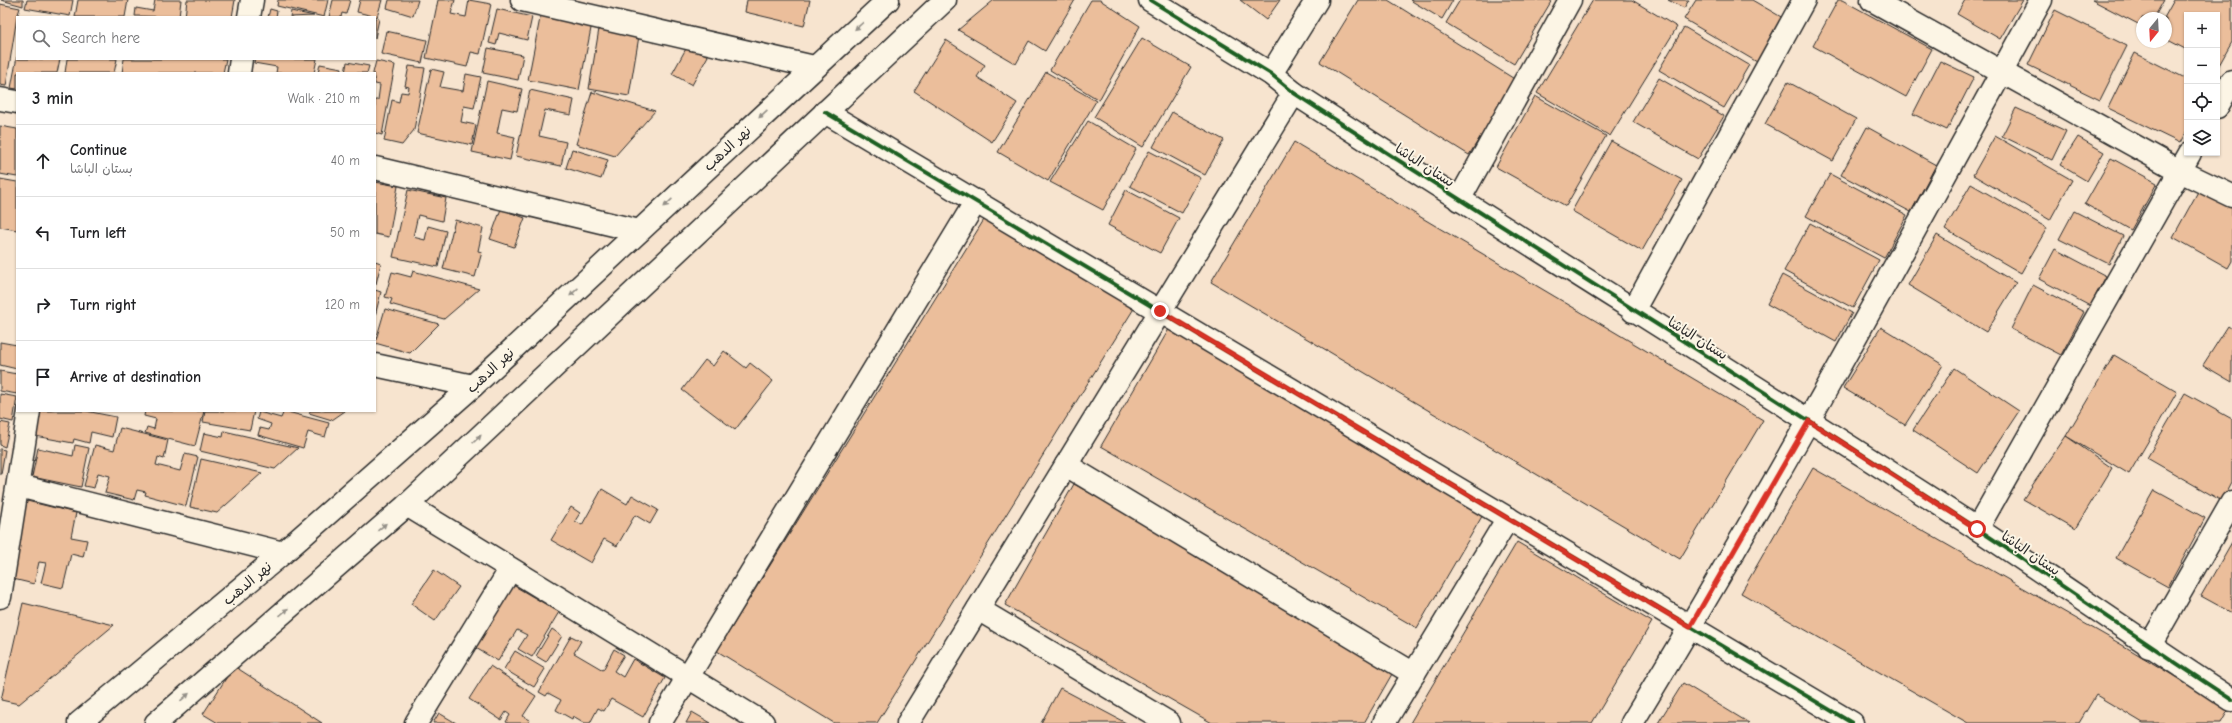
<!DOCTYPE html>
<meta charset="utf-8">
<style>
body{margin:0;font-family:"Comic Neue","Playpen Sans Arabic",sans-serif;background:#f6f6f6;color:#202124}
.controls{position:absolute;right:12px;top:12px;display:grid;overflow:hidden;border-radius:0px;box-shadow:0 1px 3px #0004}
.controls button{width:36px;height:36px;display:grid;place-items:center;padding:0;border:0;border-bottom:1px solid #e0e0e0;background:#fff;color:#202124;font:20px sans-serif}
.compass{position:absolute;left:2136px;top:12px;width:36px;height:36px;border-radius:50%;background:#fff;box-shadow:0 1px 3px #0004;rotate:198deg}
.stop{position:absolute;width:12px;height:12px;margin:-9px;border:3px solid #d93025;border-radius:50%;background:#fff}
.stop.end{background:#d93025;border-color:#fff;box-shadow:0 1px 4px #0008}
.list{margin:0;padding:0;list-style:none}
h2{display:flex;justify-content:space-between;align-items:center;height:52px;margin:0;padding:0 16px;font-size:17px}
h2 small{font-size:13px;font-weight:400;color:#757577}
.list li{display:grid;grid-template-columns:26px 1fr auto;gap:12px;align-items:center;box-sizing:border-box;height:72px;padding:0 16px;border-top:1px solid #e0e0e0}
.list b{display:block;font-size:15px;white-space:nowrap}
.list p{margin:0;font-size:13px;white-space:nowrap;color:#757577}
.list em{font-size:13px;font-style:normal;color:#757577}
.icon{flex:none;width:22px;height:22px;fill:none;stroke:currentColor;stroke-width:2;stroke-linecap:round;stroke-linejoin:round}
.map{position:relative;flex:none;width:2232px;height:723px;overflow:hidden}
.search{position:absolute;background:#fff;box-shadow:0 1px 3px #0004;left:16px;top:16px;width:360px;height:44px;display:flex;align-items:center;gap:10px;box-sizing:border-box;padding:0 14px;border-radius:0px;color:#757577;font-size:15px}
.panel{position:absolute;background:#fff;box-shadow:0 1px 3px #0004;left:16px;top:72px;width:360px;height:340px;border-radius:0px}
.map>svg:first-child{display:block}
</style>
<div class="map">
<svg width="2232" height="723" viewBox="0 0 2232 723">
<rect width="100%" height="100%" fill="#f7e4cf"/>
<filter id="ink" filterUnits="userSpaceOnUse"><feTurbulence type="fractalNoise" baseFrequency=".025" numOctaves="2"/><feDisplacementMap in="SourceGraphic" scale="8" xChannelSelector="R" yChannelSelector="G"/><feConvolveMatrix kernelMatrix="1 2 1 2 8 2 1 2 1" color-interpolation-filters="sRGB"/></filter>
<g filter="url(#ink)">
<g fill="#ebbe9b" stroke="#2b2b2b">
<polygon points="1,0 23,0 23,6"/>
<polygon points="27,0 73,0 70,16 25,8"/>
<polygon points="78,0 128,0 125,17 75,17"/>
<polygon points="155,0 181,0 179,17 135,16 136,8 153,11"/>
<polygon points="187,0 235,0 232,17 185,17"/>
<polygon points="278,0 328,0 324,17 277,6"/>
<polygon points="333,0 350,0 346,14 342,13 341,17 329,17"/>
<polygon points="360,0 382,0 377,17 357,12"/>
<polygon points="389,0 418,0 413,16 387,8"/>
<polygon points="438,0 455,0 451,14 466,17 469,0 491,4 480,54 471,52 467,67 426,58"/>
<polygon points="747,0 810,0 804,26 745,12"/>
<polygon points="994,0 1075,0 1045,51 1029,41 1016,64 958,30"/>
<polygon points="1091,0 1100,0 1140,26 1099,100 1050,70"/>
<polygon points="1240,0 1280,0 1266,20"/>
<polygon points="1358,0 1388,0 1516,80 1469,155 1320,62"/>
<polygon points="1410,0 1453,0 1442,19"/>
<polygon points="1460,0 1552,0 1514,64 1446,23"/>
<polygon points="1593,0 1632,0 1677,27 1610,136 1537,93"/>
<polygon points="1668,0 1689,0 1684,8"/>
<polygon points="1696,0 1752,0 1783,18 1757,62 1684,19"/>
<polygon points="1838,0 1842,0 1932,49 1906,97 1813,46"/>
<polygon points="1965,0 2023,0 2000,39 1957,14"/>
<polygon points="2092,0 2164,0 2154,18 2142,18 2142,26"/>
<polygon points="2174,0 2232,0 2232,42 2218,67 2217,15 2187,15 2187,50 2166,39 2166,18 2164,18"/>
<polygon points="0,4 20,8 17,17 6,86 0,85"/>
<polygon points="542,8 593,18 579,90 528,80"/>
<polygon points="270,9 277,11 276,17 268,17"/>
<polygon points="497,9 532,17 527,40 499,33 496,45 489,43"/>
<polygon points="2055,10 2127,46 2100,100 2028,65"/>
<polygon points="291,11 314,16 290,17"/>
<polygon points="375,18 379,19 375,38"/>
<polygon points="600,23 640,30 629,96 589,89"/>
<polygon points="1684,27 1749,65 1724,108 1659,70"/>
<polygon points="386,31 427,40 422,63 381,54"/>
<polygon points="1142,38 1191,67 1143,147 1094,117"/>
<polygon points="946,40 985,65 977,77 1017,103 992,142 914,91"/>
<polygon points="688,45 708,56 692,85 672,74"/>
<polygon points="488,48 523,55 518,80 483,73"/>
<polygon points="2135,53 2187,79 2187,129 2180,143 2108,108"/>
<polygon points="17,57 17,59 60,59 57,73 17,73 17,89 11,88"/>
<polygon points="67,59 117,59 114,73 65,73"/>
<polygon points="124,59 226,59 223,73 122,73"/>
<polygon points="255,59 317,59 314,73 276,73 277,67 254,63"/>
<polygon points="376,61 395,65 382,135 375,133 375,100 378,100 380,85 375,84 373,73"/>
<polygon points="1940,61 1974,77 1947,130 1913,114"/>
<polygon points="347,62 369,66 367,73 345,73"/>
<polygon points="320,64 342,68 341,73 318,73"/>
<polygon points="409,66 425,68 414,130 402,145 384,141 392,100 399,102 401,92 408,93 409,87 405,86"/>
<polygon points="431,69 444,72 440,87 463,91 466,74 481,77 474,108 464,106 461,122 476,125 472,145 417,133"/>
<polygon points="1046,72 1096,101 1048,181 998,152"/>
<polygon points="1659,78 1724,116 1698,159 1633,122"/>
<polygon points="487,81 522,89 517,111 502,108 497,133 515,137 510,160 472,152"/>
<polygon points="1788,82 1856,119 1833,161 1765,124"/>
<polygon points="530,90 574,100 571,115 545,110 539,136 566,142 561,166 516,156"/>
<polygon points="592,92 655,111 615,156 576,144"/>
<polygon points="1535,96 1606,136 1566,206 1496,167"/>
<polygon points="2016,108 2066,131 2052,160 2002,136"/>
<polygon points="1172,112 1224,140 1205,175 1153,147"/>
<polygon points="1088,121 1136,149 1103,210 1050,182"/>
<polygon points="0,126 17,129 17,177 0,174"/>
<polygon points="1867,127 1936,165 1911,212 1841,175"/>
<polygon points="1995,136 2072,180 2050,220 1973,175"/>
<polygon points="2078,137 2104,152 2087,181 2060,165"/>
<polygon points="1611,141 1682,180 1642,251 1572,211"/>
<polygon points="1294,142 1763,420 1680,559 1211,282"/>
<polygon points="572,149 608,160 601,179 566,168"/>
<polygon points="1149,151 1201,178 1182,213 1130,186"/>
<polygon points="2111,158 2157,183 2131,230 2085,204"/>
<polygon points="1830,174 1907,215 1884,258 1806,216"/>
<polygon points="0,179 17,182 17,230 0,227"/>
<polygon points="375,182 398,186 389,237 375,234"/>
<polygon points="1971,184 2047,228 2021,273 1945,229"/>
<polygon points="2200,188 2232,206 2232,261 2228,268 2173,237"/>
<polygon points="408,190 446,198 442,221 418,215 413,237 425,240 428,226 446,231 438,267 393,257"/>
<polygon points="1126,190 1179,218 1160,253 1108,225"/>
<polygon points="501,209 525,218 514,247 490,239"/>
<polygon points="990,210 1138,302 877,723 834,723 717,651"/>
<polygon points="2074,211 2123,236 2109,264 2059,239"/>
<polygon points="455,220 483,228 478,251 482,252 475,277 443,269"/>
<polygon points="1810,223 1879,260 1853,308 1784,271"/>
<polygon points="1937,235 2016,283 1986,332 1908,285"/>
<polygon points="2055,249 2106,276 2090,306 2039,279"/>
<polygon points="375,261 381,263 376,284 375,284"/>
<polygon points="413,271 479,289 444,319 390,304 392,299 385,297 392,272 411,277"/>
<polygon points="1782,275 1852,313 1836,342 1767,304"/>
<polygon points="2033,285 2084,312 2061,355 2011,329"/>
<polygon points="375,290 381,292 375,316"/>
<polygon points="385,309 439,324 410,353 375,343"/>
<polygon points="1172,324 1488,506 1417,628 1101,446"/>
<polygon points="2228,326 2232,329 2232,382 2203,365"/>
<polygon points="1881,327 1943,365 1905,425 1843,388"/>
<polygon points="0,342 17,345 17,369 0,365"/>
<polygon points="724,351 746,368 750,363 773,381 735,430 682,390 705,360 713,366"/>
<polygon points="2114,355 2177,392 2129,474 2066,436"/>
<polygon points="1954,368 2019,411 1978,473 1913,430"/>
<polygon points="0,371 17,374 17,394 0,391"/>
<polygon points="2185,393 2232,419 2232,482 2222,501 2147,458"/>
<polygon points="0,394 17,397 13,422 0,419"/>
<polygon points="40,411 86,411 116,417 112,437 91,432 89,443 74,439 73,443 35,436"/>
<polygon points="145,411 204,411 195,446 145,433 147,427 154,429 156,419 144,416"/>
<polygon points="205,411 254,411 250,430 203,422"/>
<polygon points="284,411 329,423 325,437 308,432 303,448 258,435 260,428 269,430 271,424 257,419 259,412 281,418"/>
<polygon points="310,411 345,411 332,420 309,413"/>
<polygon points="0,422 10,424 5,447 0,445"/>
<polygon points="120,428 168,440 164,459 158,457 156,465 180,471 185,454 198,457 186,506 145,495 146,492 137,490 134,500 105,493 110,476 98,473 94,488 84,486 95,445 114,450"/>
<polygon points="224,431 298,448 275,469 200,451 204,433 223,437"/>
<polygon points="2066,436 2112,468 2075,529 2023,499"/>
<polygon points="75,445 89,448 81,487 32,477 38,448 73,456"/>
<polygon points="0,449 5,450 1,474 0,474"/>
<polygon points="201,459 262,473 217,513 190,507"/>
<polygon points="1813,468 2124,646 2229,709 2221,723 2143,723 2096,695 2079,723 1968,723 1741,593"/>
<polygon points="1074,484 1396,667 1364,723 1212,723 1005,605"/>
<polygon points="602,489 627,504 632,495 658,510 650,524 635,515 617,546 604,539 591,563 551,540 571,507 580,513 575,521 582,525"/>
<polygon points="2154,490 2205,518 2168,587 2116,558"/>
<polygon points="27,501 76,513 71,537 87,540 83,557 71,554 63,588 41,583 46,563 39,562 34,584 9,578"/>
<polygon points="1517,542 1652,622 1592,723 1410,723"/>
<polygon points="2232,542 2232,613 2201,596"/>
<polygon points="434,570 459,587 435,621 411,604"/>
<polygon points="511,584 559,612 532,657 518,649 527,635 517,630 498,661 474,647"/>
<polygon points="23,603 114,625 19,704 1,700"/>
<polygon points="552,629 562,636 546,662 536,656"/>
<polygon points="571,636 581,641 574,653 603,670 614,649 624,655 614,671 623,677 633,659 665,678 643,717 611,699 604,711 598,708 590,723 585,723 573,716 572,719 556,710 561,700 548,693 546,696 539,692"/>
<polygon points="515,651 545,669 534,687 504,669"/>
<polygon points="234,666 322,723 218,723 203,714"/>
<polygon points="490,666 536,696 523,716 530,720 528,723 508,723 506,722 510,715 506,712 501,720 469,699"/>
<polygon points="1683,683 1749,723 1658,723"/>
<polygon points="1060,688 1126,723 1041,723"/>
<polygon points="692,712 711,723 686,723"/>
<polygon points="439,713 456,723 433,723"/>
</g>
<g fill="none" stroke-linecap="round" stroke-linejoin="round">
<defs>
<g id="minor">
<polyline points="522,0 814,67"/>
<path d="M1150,0L1271,74L1294,93C1520,240 1750,381 1976,528C2062,585 2146,644 2232,700"/>
<polyline points="1872,0 2180,171 2232,196"/>
<polyline points="249,17 252,0"/>
<polyline points="239,73 241,59"/>
<polyline points="1271,74 1317,0"/>
<polyline points="0,99 17,102"/>
<polyline points="2217,107 2232,81"/>
<polyline points="825,112 1852,723"/>
<polyline points="375,168 639,231"/>
<polyline points="1459,200 1570,0"/>
<polyline points="1633,311 1804,0"/>
<polyline points="375,365 473,386"/>
<polyline points="1066,465 1414,674"/>
<polyline points="19,486 283,553"/>
<polyline points="407,505 763,723"/>
<polyline points="1977,529 2190,153"/>
<polyline points="0,597 29,411"/>
<polyline points="978,609 1169,723"/>
<polyline points="2149,647 2232,502"/>
<polyline points="416,723 510,570"/>
<polyline points="660,723 976,201"/>
<polyline points="908,723 1294,93"/>
<polyline points="1384,723 1508,518"/>
<path d="M1632,723C1776,486 1908,243 2041,0"/>
</g>
<g id="major">
<polyline points="79,723 283,553 473,386 888,0"/>
<polyline points="156,723 407,505 945,0"/>
</g>
</defs>
<use href="#minor" stroke="#2b2b2b" stroke-width="25"/>
<use href="#major" stroke="#2b2b2b" stroke-width="25"/>
<use href="#minor" stroke="#fcf5e5" stroke-width="22"/>
<use href="#major" stroke="#fcf5e5" stroke-width="22"/>
<defs>
<g id="cycleway">
<path d="M1150,0L1271,74L1294,93C1520,240 1750,381 1976,528C2062,585 2146,644 2232,700"/>
<polyline points="825,112 1852,723"/>
</g>
</defs>
<use href="#cycleway" stroke="#fcf5e5" stroke-width="6"/>
<use href="#cycleway" stroke="#1b5e20" stroke-width="4"/>
</g>
<defs><path id="oneway-solid" d="M-6-.8H1V-3.2L6.5 0L1 3.2V.8H-6Z"/></defs>
<g fill="#949088">
<use href="#oneway-solid" transform="translate(859 26) rotate(138)"/>
<use href="#oneway-solid" transform="translate(763 114) rotate(137)"/>
<use href="#oneway-solid" transform="translate(668 203) rotate(137)"/>
<use href="#oneway-solid" transform="translate(574 292) rotate(137)"/>
<use href="#oneway-solid" transform="translate(477 439) rotate(-43)"/>
<use href="#oneway-solid" transform="translate(382 527) rotate(-41)"/>
<use href="#oneway-solid" transform="translate(284 612) rotate(-41)"/>
<use href="#oneway-solid" transform="translate(185 697) rotate(-41)"/>
</g>
</g>
<g fill="none" stroke-linecap="round" stroke-linejoin="round" filter="url(#ink)">
<polyline stroke="#d93025" stroke-width="5" points="1160,311 1690,627 1809,421 1977,529"/>
</g>
<g text-anchor="middle" stroke-width="4" stroke-linejoin="round" paint-order="stroke">
<g font-size="14" fill="#2b2b2b" stroke="#fcf5e5">
<text transform="translate(727 148) rotate(-43)" y="5">نهر الدهب</text>
<text transform="translate(1425 165) rotate(33)" y="5">بستان الباشا</text>
<text transform="translate(1698 338) rotate(32)" y="5">بستان الباشا</text>
<text transform="translate(490 370) rotate(-43)" y="5">نهر الدهب</text>
<text transform="translate(2031 553) rotate(34)" y="5">بستان الباشا</text>
<text transform="translate(247 583) rotate(-40)" y="5">نهر الدهب</text>
</g>
</g>
</svg>
<div class="controls">
<button>+</button>
<button>−</button>
<button><svg class="icon" aria-label="locate" viewBox="0 0 24 24"><circle cx="12" cy="12" r="6"/><path d="M12 2v4M12 18v4M2 12h4M18 12h4"/></svg></button>
<button><svg class="icon" aria-label="layers" viewBox="0 0 24 24"><path d="M12 4l9 5-9 5-9-5zM3 14l9 5 9-5"/></svg></button>
</div>
<svg class="compass" viewBox="-18 -18 36 36"><path d="M0-13l5 13h-10z" fill="#e53935"/><path d="M0 13l5-13h-10z" fill="#757577"/></svg>
<div class="stop" style="left:1977px;top:529px"></div>
<div class="stop end" style="left:1160px;top:311px"></div>
<div class="search"><svg class="icon" aria-label="search" viewBox="0 0 24 24"><circle cx="10" cy="10" r="6"/><path d="M15 15l6 6"/></svg>Search here</div>
<section class="panel">
<h2>3 min<small>Walk · 210 m</small></h2>
<ul class="list">
<li><svg class="icon" aria-label="ahead" viewBox="0 0 24 24"><path d="M12 20V5M6 11l6-6 6 6"/></svg><div><b>Continue</b><p>بستان الباشا</p></div><em>40 m</em></li>
<li><svg class="icon" aria-label="left" viewBox="0 0 24 24"><path d="M17 20v-9H6M10 6l-5 5 5 5"/></svg><div><b>Turn left</b></div><em>50 m</em></li>
<li><svg class="icon" aria-label="right" viewBox="0 0 24 24"><path d="M7 20v-9h11M14 6l5 5-5 5"/></svg><div><b>Turn right</b></div><em>120 m</em></li>
<li><svg class="icon" aria-label="arrive" viewBox="0 0 24 24"><path d="M6 21V4h12l-3 4 3 4H6"/></svg><div><b>Arrive at destination</b></div></li>
</ul>
</section>
</div>
